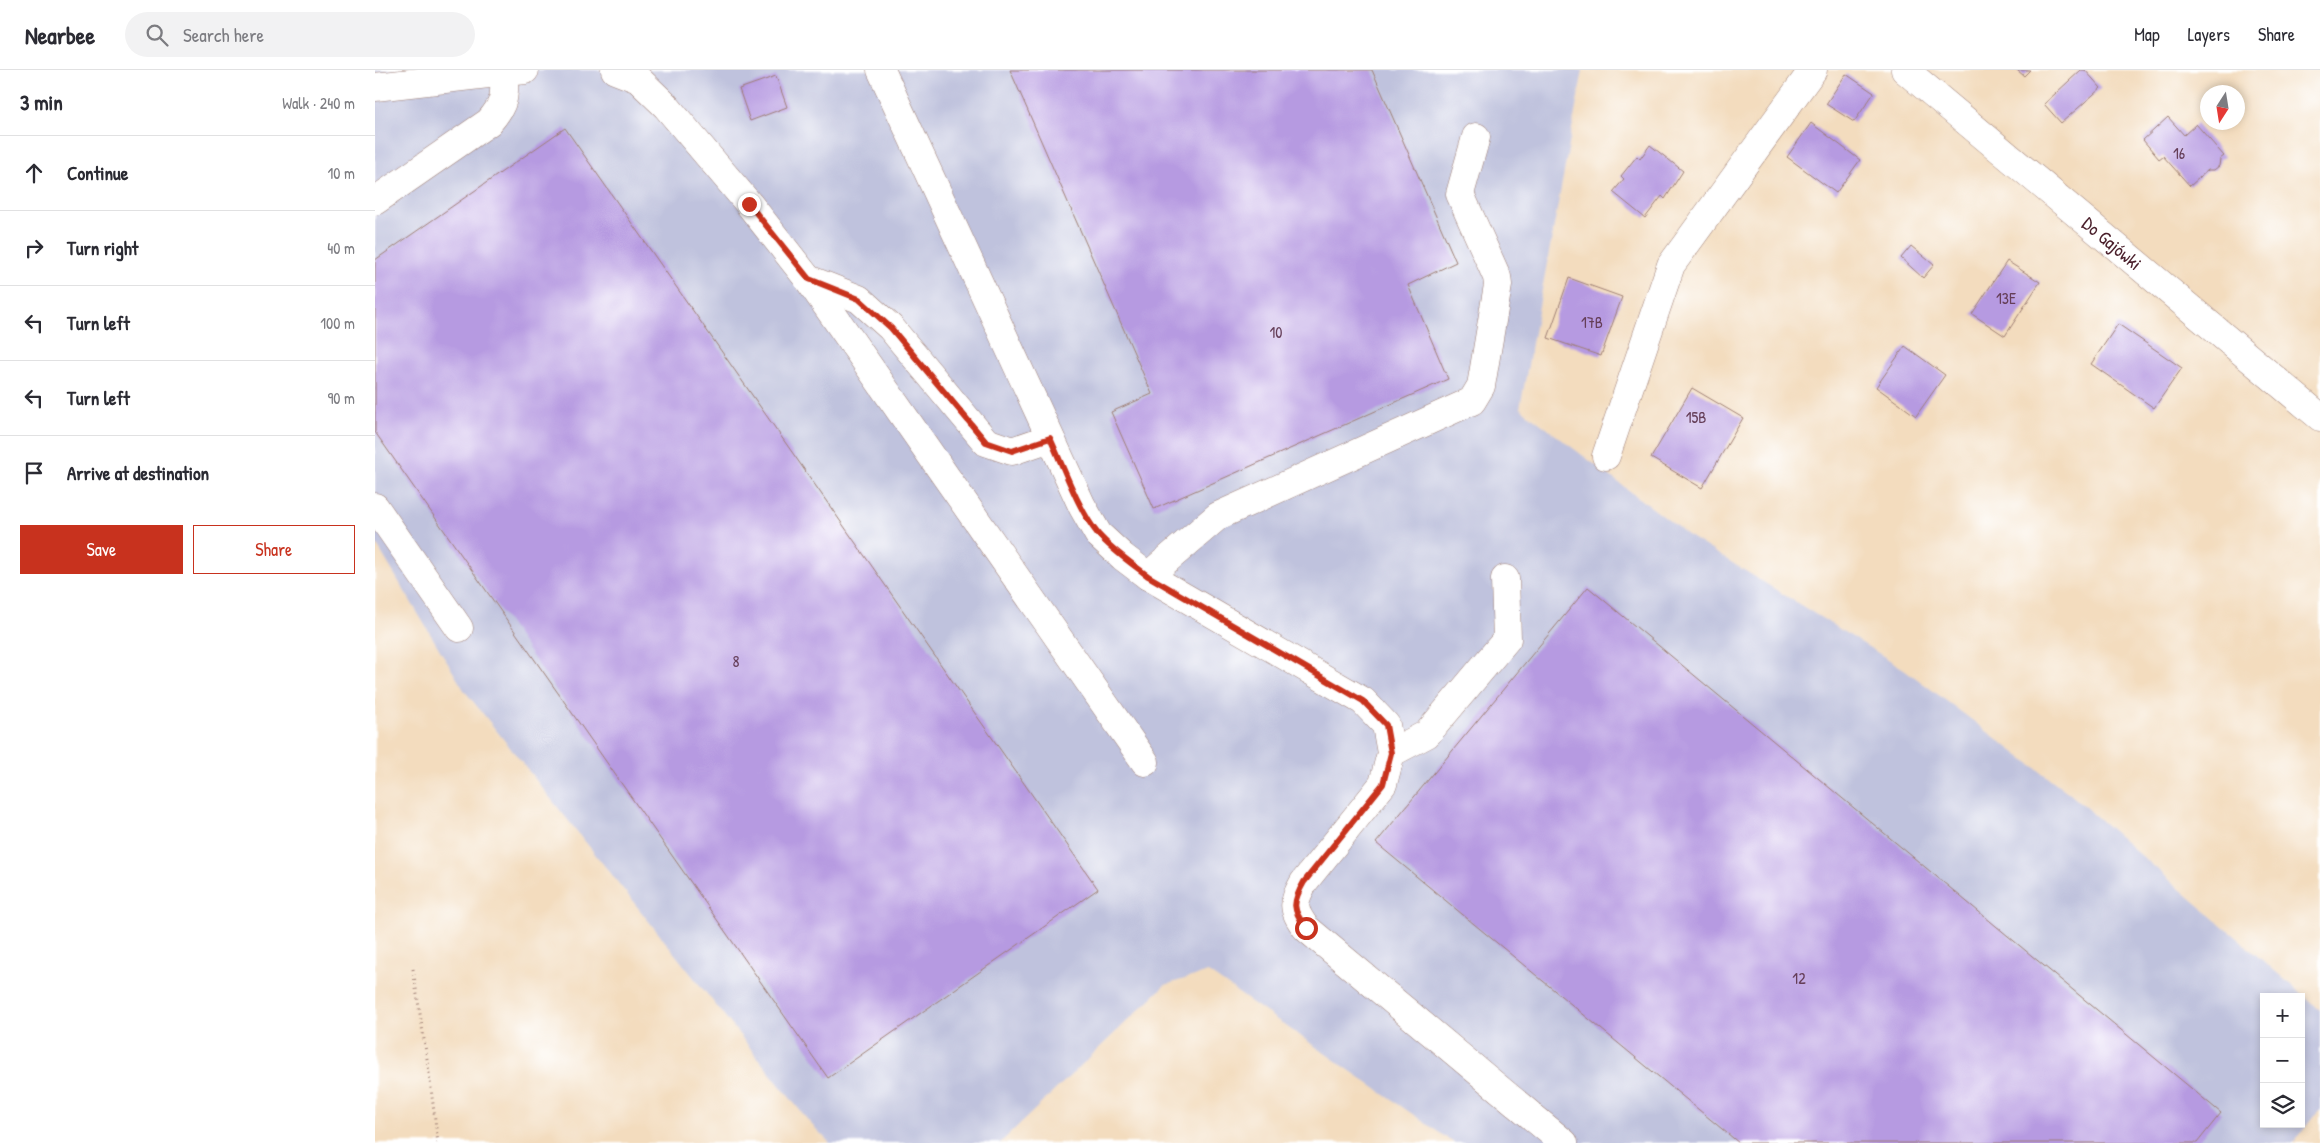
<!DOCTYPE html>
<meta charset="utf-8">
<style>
body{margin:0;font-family:"Patrick Hand",sans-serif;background:#f2f2f3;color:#2b2b33}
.controls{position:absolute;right:15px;bottom:15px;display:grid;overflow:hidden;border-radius:0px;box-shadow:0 2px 8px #0003}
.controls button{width:45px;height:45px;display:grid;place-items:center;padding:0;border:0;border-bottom:1px solid #e1e1e2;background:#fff;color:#2b2b33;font:25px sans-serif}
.compass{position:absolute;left:1825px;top:15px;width:45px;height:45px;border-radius:50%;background:#fff;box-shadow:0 2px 8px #0003;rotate:192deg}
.stop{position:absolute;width:15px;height:15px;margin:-11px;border:4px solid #c8321e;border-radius:50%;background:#fff}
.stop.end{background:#c8321e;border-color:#fff;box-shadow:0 1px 5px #0008}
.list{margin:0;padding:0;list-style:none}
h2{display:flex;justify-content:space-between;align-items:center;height:65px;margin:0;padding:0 20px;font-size:21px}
h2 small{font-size:16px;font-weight:400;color:#7c7c81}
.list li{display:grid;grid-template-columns:32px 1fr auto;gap:15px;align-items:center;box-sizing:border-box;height:75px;padding:0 20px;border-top:1px solid #e1e1e2}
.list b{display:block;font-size:19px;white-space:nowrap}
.list em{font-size:16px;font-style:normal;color:#7c7c81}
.actions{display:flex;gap:10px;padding:15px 20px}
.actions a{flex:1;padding:11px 0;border:1px solid #c8321e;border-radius:0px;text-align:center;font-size:18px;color:#c8321e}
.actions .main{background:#c8321e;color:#fff}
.icon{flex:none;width:28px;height:28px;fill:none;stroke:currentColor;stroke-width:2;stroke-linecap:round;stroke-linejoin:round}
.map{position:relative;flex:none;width:1945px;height:1073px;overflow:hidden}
header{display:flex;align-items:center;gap:30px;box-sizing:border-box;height:70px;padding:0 25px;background:#fff;border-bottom:1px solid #e1e1e2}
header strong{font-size:24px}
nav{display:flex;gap:28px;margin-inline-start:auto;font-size:18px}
.search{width:350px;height:45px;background:#f2f2f3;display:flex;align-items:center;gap:12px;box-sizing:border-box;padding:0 18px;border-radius:28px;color:#7c7c81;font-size:19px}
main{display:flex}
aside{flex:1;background:#fff}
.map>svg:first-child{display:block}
</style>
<header>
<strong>Nearbee</strong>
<div class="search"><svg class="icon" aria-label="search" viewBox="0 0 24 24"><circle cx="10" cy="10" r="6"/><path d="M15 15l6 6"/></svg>Search here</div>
<nav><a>Map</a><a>Layers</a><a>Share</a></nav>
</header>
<main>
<aside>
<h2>3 min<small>Walk · 240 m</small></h2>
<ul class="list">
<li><svg class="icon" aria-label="ahead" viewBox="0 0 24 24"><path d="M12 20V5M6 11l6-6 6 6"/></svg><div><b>Continue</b></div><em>10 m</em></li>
<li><svg class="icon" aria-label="right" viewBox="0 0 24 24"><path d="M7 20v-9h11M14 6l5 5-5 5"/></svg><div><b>Turn right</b></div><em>40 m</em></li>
<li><svg class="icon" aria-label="left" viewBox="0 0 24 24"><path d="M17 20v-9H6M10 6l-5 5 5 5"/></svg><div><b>Turn left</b></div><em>100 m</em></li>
<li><svg class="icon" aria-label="left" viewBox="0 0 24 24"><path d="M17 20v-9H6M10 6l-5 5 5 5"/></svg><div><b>Turn left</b></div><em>90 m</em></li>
<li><svg class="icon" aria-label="arrive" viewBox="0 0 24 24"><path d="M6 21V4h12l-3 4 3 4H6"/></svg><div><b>Arrive at destination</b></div></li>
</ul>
<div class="actions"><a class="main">Save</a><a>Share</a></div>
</aside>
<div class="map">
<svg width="1945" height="1073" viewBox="0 0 1945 1073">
<rect width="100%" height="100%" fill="#fff"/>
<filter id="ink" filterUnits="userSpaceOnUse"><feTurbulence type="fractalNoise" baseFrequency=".02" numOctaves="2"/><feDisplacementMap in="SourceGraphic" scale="10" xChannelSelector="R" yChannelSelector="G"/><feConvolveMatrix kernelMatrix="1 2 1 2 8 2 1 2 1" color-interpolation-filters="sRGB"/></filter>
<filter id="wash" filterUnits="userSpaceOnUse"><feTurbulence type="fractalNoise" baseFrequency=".0096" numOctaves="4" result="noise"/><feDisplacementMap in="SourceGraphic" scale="20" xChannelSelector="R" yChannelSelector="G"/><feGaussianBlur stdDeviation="1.12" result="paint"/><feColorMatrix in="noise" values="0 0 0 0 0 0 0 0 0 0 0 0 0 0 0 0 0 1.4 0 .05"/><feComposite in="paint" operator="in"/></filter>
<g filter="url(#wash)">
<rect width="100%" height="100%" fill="#f3dcbe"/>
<path fill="#bfc2dd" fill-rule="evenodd" d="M0,0H1208L1145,338L1317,468L1529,599L1694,723L1945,940V1039L1918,1073H1079L833,902L790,915L625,1073H455L435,1053L89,620L0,472ZM1889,927H1926V1054H1889Z"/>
<g id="blocks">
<g fill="#b69ae1">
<polygon points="635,0 997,0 1081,192 1033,215 1073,309 779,439 736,342 777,324"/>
<polygon points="1642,0 1655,0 1649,6"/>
<polygon points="1706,0 1710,0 1726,18 1686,53 1669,34"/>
<polygon points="1471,4 1499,23 1479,52 1451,34"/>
<polygon points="401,6 412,37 375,51 364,19"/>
<polygon points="1793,47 1809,65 1821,54 1849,86 1845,89 1844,96 1839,100 1833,100 1815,116 1788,86 1784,89 1768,70"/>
<polygon points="1436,53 1485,90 1461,123 1412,87"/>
<polygon points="190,58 723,819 453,1008 0,362 0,190"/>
<polygon points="1275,75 1308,101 1290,129 1287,126 1270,148 1238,122 1249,109 1246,106 1262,86 1265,89"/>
<polygon points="1536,176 1559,195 1548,208 1526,188"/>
<polygon points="1632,191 1665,212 1630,266 1597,244"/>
<polygon points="1194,208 1247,227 1226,286 1173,268"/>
<polygon points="1743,254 1807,298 1779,338 1716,294"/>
<polygon points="1530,276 1570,305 1541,346 1501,317"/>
<polygon points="1317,318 1368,348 1327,418 1276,388"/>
<polygon points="1213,517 1846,1043 1822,1073 1364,1073 1001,773"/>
</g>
</g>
</g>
<g filter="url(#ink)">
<use href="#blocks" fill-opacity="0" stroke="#9e7e74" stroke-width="1"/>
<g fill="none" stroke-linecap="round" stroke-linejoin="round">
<defs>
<g id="minor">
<polyline points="240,0 263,9 291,36 374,134 433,209 770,692"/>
<path d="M506,0L707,436L723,464L748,487L773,506L988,631L1011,655L1016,683L1008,714L929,812C917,833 917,839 931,858L1189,1073"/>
<path id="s1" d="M1530,0L1945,347"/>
<polyline points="0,17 150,0"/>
<path d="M0,131L114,52C130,34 130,26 129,2"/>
<polyline points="433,209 484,229 516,258 611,372 637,381 675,368"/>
<polyline points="1231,386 1296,195 1438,0"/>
<polyline points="0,437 84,558"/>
<polyline points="773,506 843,446 1097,331 1106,316 1123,215 1122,207 1085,124 1101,67"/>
<polyline points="1016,683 1052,664 1132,569 1130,509"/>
</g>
</defs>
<use href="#minor" stroke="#9e7e74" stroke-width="29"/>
<polyline stroke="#9e7e74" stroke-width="3" stroke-dasharray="1 4" stroke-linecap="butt" points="38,899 53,995 63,1073"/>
<use href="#minor" stroke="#fff" stroke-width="28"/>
</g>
</g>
<g fill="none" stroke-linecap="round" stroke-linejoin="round" filter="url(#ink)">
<path stroke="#c8321e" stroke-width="6" d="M374,134L434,209L484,229L516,258L611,372L637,381L675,368C688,396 704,441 723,464C737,480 756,493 773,506L988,631L1011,655L1016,683L1008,714L929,812C917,833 917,839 931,858"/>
</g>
<g text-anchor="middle" stroke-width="4.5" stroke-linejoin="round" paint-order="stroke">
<g font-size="16" fill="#653e58">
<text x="1804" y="89">16</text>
<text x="1631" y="234">13E</text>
<text x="1217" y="258">17B</text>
<text x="901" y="268">10</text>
<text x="1321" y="353">15B</text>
<text x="361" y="597">8</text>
<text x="1424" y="914">12</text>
</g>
<g font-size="19" fill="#4a1f2b" stroke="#fff">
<text dy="7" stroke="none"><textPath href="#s1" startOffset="270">Do Gajówki</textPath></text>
</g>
</g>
</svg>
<div class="controls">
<button>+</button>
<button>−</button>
<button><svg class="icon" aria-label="layers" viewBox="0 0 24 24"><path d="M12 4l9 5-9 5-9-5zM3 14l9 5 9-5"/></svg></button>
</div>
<svg class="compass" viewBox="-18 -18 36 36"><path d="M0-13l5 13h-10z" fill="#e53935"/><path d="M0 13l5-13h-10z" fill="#7c7c81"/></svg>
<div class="stop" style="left:931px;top:858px"></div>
<div class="stop end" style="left:374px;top:134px"></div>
</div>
</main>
